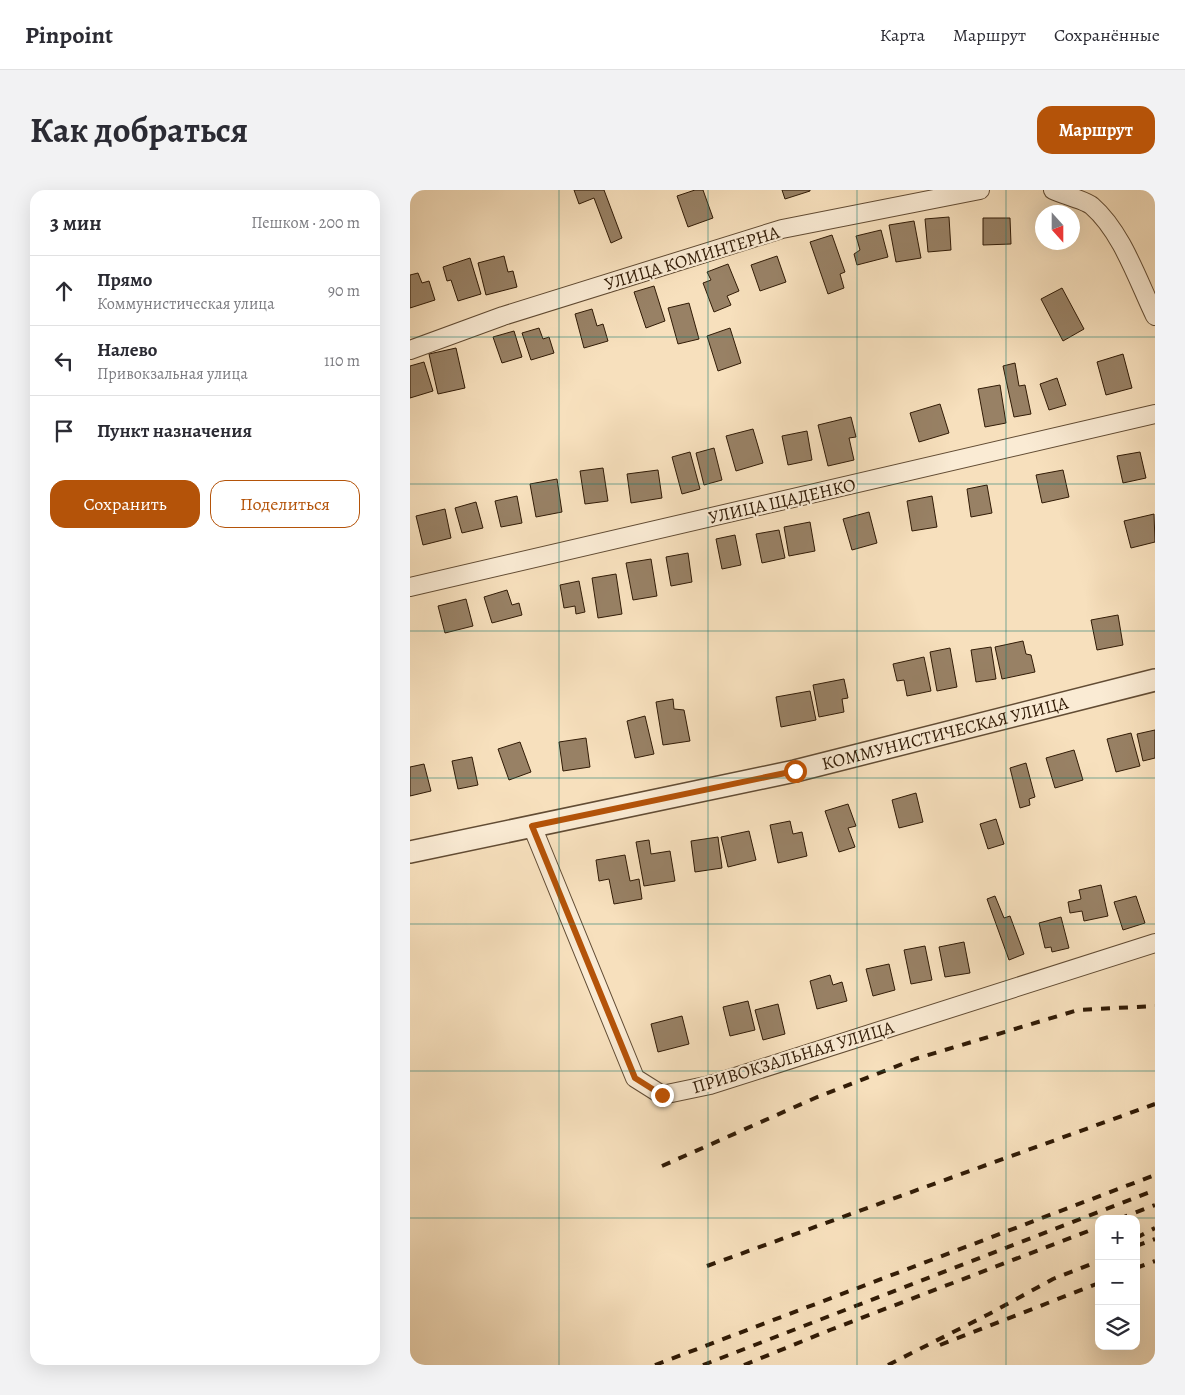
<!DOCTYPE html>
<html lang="ru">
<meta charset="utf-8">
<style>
body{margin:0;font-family:Alegreya,serif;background:#f2f2f3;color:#2b2b33}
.controls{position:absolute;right:15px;bottom:15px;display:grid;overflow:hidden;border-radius:10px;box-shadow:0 5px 20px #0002}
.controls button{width:45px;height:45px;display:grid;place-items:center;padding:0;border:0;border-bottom:1px solid #e1e1e2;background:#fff;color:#2b2b33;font:25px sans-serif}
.compass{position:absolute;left:625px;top:15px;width:45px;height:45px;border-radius:50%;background:#fff;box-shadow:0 5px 20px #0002;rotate:159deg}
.stop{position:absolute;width:15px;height:15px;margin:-11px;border:4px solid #b45309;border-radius:50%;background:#fff}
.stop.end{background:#b45309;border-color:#fff;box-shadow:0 1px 5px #0008}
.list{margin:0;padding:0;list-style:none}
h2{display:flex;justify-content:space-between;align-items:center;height:65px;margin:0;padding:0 20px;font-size:21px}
h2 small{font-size:16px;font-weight:400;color:#7c7c81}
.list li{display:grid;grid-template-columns:32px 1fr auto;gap:15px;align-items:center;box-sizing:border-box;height:70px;padding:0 20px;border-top:1px solid #e1e1e2}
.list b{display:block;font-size:19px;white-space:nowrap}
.list p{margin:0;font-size:16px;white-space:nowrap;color:#7c7c81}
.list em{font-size:16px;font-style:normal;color:#7c7c81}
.actions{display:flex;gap:10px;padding:15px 20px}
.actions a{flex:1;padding:11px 0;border:1px solid #b45309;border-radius:15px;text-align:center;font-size:18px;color:#b45309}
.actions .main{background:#b45309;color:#fff}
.icon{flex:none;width:28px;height:28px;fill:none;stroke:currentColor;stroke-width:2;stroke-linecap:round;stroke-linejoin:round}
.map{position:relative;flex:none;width:745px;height:1175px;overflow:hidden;border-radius:15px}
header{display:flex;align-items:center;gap:30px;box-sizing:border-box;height:70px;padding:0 25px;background:#fff;border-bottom:1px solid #e1e1e2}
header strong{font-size:24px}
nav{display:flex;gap:28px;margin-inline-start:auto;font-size:18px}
.intro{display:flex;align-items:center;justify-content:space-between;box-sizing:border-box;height:120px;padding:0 30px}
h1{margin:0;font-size:35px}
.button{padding:12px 22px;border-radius:15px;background:#b45309;color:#fff;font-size:18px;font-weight:700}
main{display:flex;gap:30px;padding:0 30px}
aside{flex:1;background:#fff;border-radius:15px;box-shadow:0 5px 20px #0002}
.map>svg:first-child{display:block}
</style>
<header>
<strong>Pinpoint</strong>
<nav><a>Карта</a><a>Маршрут</a><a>Сохранённые</a></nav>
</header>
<div class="intro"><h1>Как добраться</h1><a class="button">Маршрут</a></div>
<main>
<aside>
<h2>3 мин<small>Пешком · 200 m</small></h2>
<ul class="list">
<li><svg class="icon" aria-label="ahead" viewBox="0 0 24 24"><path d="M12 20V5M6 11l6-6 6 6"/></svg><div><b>Прямо</b><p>Коммунистическая улица</p></div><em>90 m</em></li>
<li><svg class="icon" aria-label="left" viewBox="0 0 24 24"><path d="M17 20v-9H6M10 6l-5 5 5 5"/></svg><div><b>Налево</b><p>Привокзальная улица</p></div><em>110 m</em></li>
<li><svg class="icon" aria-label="arrive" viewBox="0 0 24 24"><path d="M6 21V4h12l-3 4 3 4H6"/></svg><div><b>Пункт назначения</b></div></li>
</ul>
<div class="actions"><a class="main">Сохранить</a><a>Поделиться</a></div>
</aside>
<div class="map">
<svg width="745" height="1175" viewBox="0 0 745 1175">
<rect width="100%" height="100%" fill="#f7e0bd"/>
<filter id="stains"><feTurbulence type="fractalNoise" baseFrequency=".004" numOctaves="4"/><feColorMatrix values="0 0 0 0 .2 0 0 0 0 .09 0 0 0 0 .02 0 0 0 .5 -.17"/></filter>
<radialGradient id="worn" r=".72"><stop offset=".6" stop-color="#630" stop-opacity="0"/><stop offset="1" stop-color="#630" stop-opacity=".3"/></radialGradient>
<g fill="#988165" stroke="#311b06">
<polygon points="164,0 194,0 212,48 201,53 184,8 169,14"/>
<polygon points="285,0 293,0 303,28 278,37 267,6"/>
<polygon points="372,0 400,0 400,1 375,9"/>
<polygon points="539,27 541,60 518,62 515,29"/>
<polygon points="573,28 600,28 601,54 573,55"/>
<polygon points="504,31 511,68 486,72 479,35"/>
<polygon points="471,40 478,67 447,75 444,64 450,60 446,46"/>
<polygon points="422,45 435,82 430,84 434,98 418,104 400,52"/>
<polygon points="94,66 98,82 103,81 107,97 76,105 68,73"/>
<polygon points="367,66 376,92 350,101 341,75"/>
<polygon points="60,68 71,104 48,111 41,90 37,91 33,77"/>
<polygon points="318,74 329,101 317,106 321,115 304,122 293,93 301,90 297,82"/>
<polygon points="8,83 12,93 19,91 25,110 0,118 0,85"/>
<polygon points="244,96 255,131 236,138 224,102"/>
<polygon points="652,98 674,139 653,151 631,109"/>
<polygon points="279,113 289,149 268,154 258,118"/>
<polygon points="182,119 187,136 193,134 198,151 174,158 165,124"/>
<polygon points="129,138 133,149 139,147 144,163 121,170 112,143"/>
<polygon points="320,138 331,173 308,181 297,146"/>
<polygon points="104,141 112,167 92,173 83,147"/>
<polygon points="46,158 55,198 28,204 19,164"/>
<polygon points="713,164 722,198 696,205 687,172"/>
<polygon points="14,172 23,201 0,208 0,176"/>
<polygon points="605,173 609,196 615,195 621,224 604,227 593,176"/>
<polygon points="647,188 656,215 639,220 630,194"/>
<polygon points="590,195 596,233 575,237 568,199"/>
<polygon points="530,214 539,243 509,252 500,223"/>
<polygon points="441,227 446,247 439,248 444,270 418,276 408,235"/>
<polygon points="343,239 353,273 326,281 316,246"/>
<polygon points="397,241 402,270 378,275 372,246"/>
<polygon points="304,258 312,290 294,295 286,263"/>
<polygon points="280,262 290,299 272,304 262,267"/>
<polygon points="730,262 736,288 713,293 707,266"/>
<polygon points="193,278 198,311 175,314 170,281"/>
<polygon points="248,280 252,308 221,313 217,284"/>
<polygon points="653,280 659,307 632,313 626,285"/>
<polygon points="147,289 152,322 126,327 120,294"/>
<polygon points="577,295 582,323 561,327 557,299"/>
<polygon points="107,306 112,333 91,337 85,311"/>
<polygon points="522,306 527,337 502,341 497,311"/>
<polygon points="66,312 73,338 52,343 45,318"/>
<polygon points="35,319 41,348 13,355 6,326"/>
<polygon points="459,322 467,353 442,360 433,329"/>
<polygon points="744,324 745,352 721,358 714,331"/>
<polygon points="400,332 405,361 379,366 374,337"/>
<polygon points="369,340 375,368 352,373 346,344"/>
<polygon points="325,345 331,375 312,379 306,349"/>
<polygon points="278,363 282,392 261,396 256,367"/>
<polygon points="241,369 247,406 223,410 216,373"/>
<polygon points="206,384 212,424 188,428 182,388"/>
<polygon points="169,391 175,422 166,424 165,416 154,418 150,395"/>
<polygon points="97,400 102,415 109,413 112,425 82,433 74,407"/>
<polygon points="56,409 63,436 35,443 28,416"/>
<polygon points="708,425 713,455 687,460 681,430"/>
<polygon points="613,451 616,464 621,465 625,482 592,489 585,457"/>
<polygon points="581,457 586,489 566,492 561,460"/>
<polygon points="540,458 547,497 527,501 520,462"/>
<polygon points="514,467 521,501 497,506 494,490 487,491 483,474"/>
<polygon points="434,489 438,508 432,509 434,522 409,527 403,495"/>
<polygon points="400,501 406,530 371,537 366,507"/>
<polygon points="263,509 264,519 274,520 280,551 253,555 246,512"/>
<polygon points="235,526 244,564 225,568 217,531"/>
<polygon points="745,540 745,568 733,571 727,544"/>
<polygon points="721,543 730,576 706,582 697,549"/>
<polygon points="176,548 180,577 153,581 149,552"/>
<polygon points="110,552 121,582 99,590 88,559"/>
<polygon points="664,560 673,590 645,598 636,568"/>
<polygon points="62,567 68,595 48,599 42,571"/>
<polygon points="616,573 625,607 619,609 620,615 610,618 600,578"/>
<polygon points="14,574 21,601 0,606 0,577"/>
<polygon points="506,603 513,632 489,638 482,610"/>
<polygon points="438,614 446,636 438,638 445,657 429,662 415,621"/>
<polygon points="586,629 594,654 578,659 570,634"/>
<polygon points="380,631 383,644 392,642 397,666 368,673 360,635"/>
<polygon points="339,641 346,670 318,677 311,647"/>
<polygon points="308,647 312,678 285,682 281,651"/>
<polygon points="239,650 241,664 260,661 265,691 234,696 226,652"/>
<polygon points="215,665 220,691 229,689 232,709 204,714 199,689 189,691 186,670"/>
<polygon points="691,695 698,726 674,731 672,721 660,723 658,712 671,709 669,700"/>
<polygon points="585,706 594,728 600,726 614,764 599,770 577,709"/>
<polygon points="726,706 735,733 713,740 704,712"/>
<polygon points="651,727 659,758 642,762 641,757 635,758 629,733"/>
<polygon points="554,752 560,783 535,787 529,757"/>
<polygon points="515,756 522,790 501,794 494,760"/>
<polygon points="479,774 485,800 463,806 456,779"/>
<polygon points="420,785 423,795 432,792 437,811 407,819 400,791"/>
<polygon points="338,811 345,840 320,846 313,817"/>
<polygon points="368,814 375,844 353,850 345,820"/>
<polygon points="272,826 279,854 248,862 241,834"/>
</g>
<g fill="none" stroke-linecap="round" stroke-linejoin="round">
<defs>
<g id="minor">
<path d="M643,0C653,5 675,10 682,16C712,42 728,91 745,126"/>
<polyline points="0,160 93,126 372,39 570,0"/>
<polyline points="0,397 745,224"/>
<polyline points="122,636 225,888 252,905 300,895 745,753"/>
</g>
<g id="tertiary">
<path id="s1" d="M0,662L385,581L745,490"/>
</g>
</defs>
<use href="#minor" stroke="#624c34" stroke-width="20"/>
<use href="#tertiary" stroke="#624c34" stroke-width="24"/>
<use href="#minor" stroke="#faebd4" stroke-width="18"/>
<use href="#tertiary" stroke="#faebd4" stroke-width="21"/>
<g stroke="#311b06" stroke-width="4" stroke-dasharray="9 9" stroke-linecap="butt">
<polyline points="252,976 405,908 505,869 668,820 745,816"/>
<polyline points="709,1029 745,1015"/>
<polyline points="726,1048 745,1038"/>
<polyline points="726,1056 745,1049"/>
<polyline points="297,1076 745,914"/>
<polyline points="726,1078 745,1071"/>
<polyline points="530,1155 689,1093"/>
<polyline points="245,1175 745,985"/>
<polyline points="293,1175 745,1000"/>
<polyline points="334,1175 420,1140 689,1037"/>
<polyline points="478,1175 579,1124 643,1089 689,1071"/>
</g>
</g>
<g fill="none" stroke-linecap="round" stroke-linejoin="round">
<polyline stroke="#b45309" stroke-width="6" points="252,905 225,888 122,636 385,581"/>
</g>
<path fill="none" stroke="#0f766e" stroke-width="1" stroke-opacity="0.55" d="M149,0V1175M298,0V1175M447,0V1175M596,0V1175M0,147H745M0,294H745M0,441H745M0,588H745M0,734H745M0,881H745M0,1028H745"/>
<g text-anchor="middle" stroke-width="4.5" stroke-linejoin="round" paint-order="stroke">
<g font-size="18" fill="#311b06" stroke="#faebd4">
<text transform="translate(282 68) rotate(-17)" y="6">УЛИЦА КОМИНТЕРНА</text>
<text transform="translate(372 311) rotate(-13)" y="6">УЛИЦА ЩАДЕНКО</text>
<text dy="6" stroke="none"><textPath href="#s1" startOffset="548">КОММУНИСТИЧЕСКАЯ УЛИЦА</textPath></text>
<text transform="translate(383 867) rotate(-17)" y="6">ПРИВОКЗАЛЬНАЯ УЛИЦА</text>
</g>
</g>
<rect width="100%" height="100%" filter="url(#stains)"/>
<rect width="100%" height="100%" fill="url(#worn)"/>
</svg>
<div class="controls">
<button>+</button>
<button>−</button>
<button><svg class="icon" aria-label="layers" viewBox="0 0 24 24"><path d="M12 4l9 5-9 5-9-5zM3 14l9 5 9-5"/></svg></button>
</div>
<svg class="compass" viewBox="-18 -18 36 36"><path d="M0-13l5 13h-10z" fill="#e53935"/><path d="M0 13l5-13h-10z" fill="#7c7c81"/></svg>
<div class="stop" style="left:385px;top:581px"></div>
<div class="stop end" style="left:252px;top:905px"></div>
</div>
</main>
